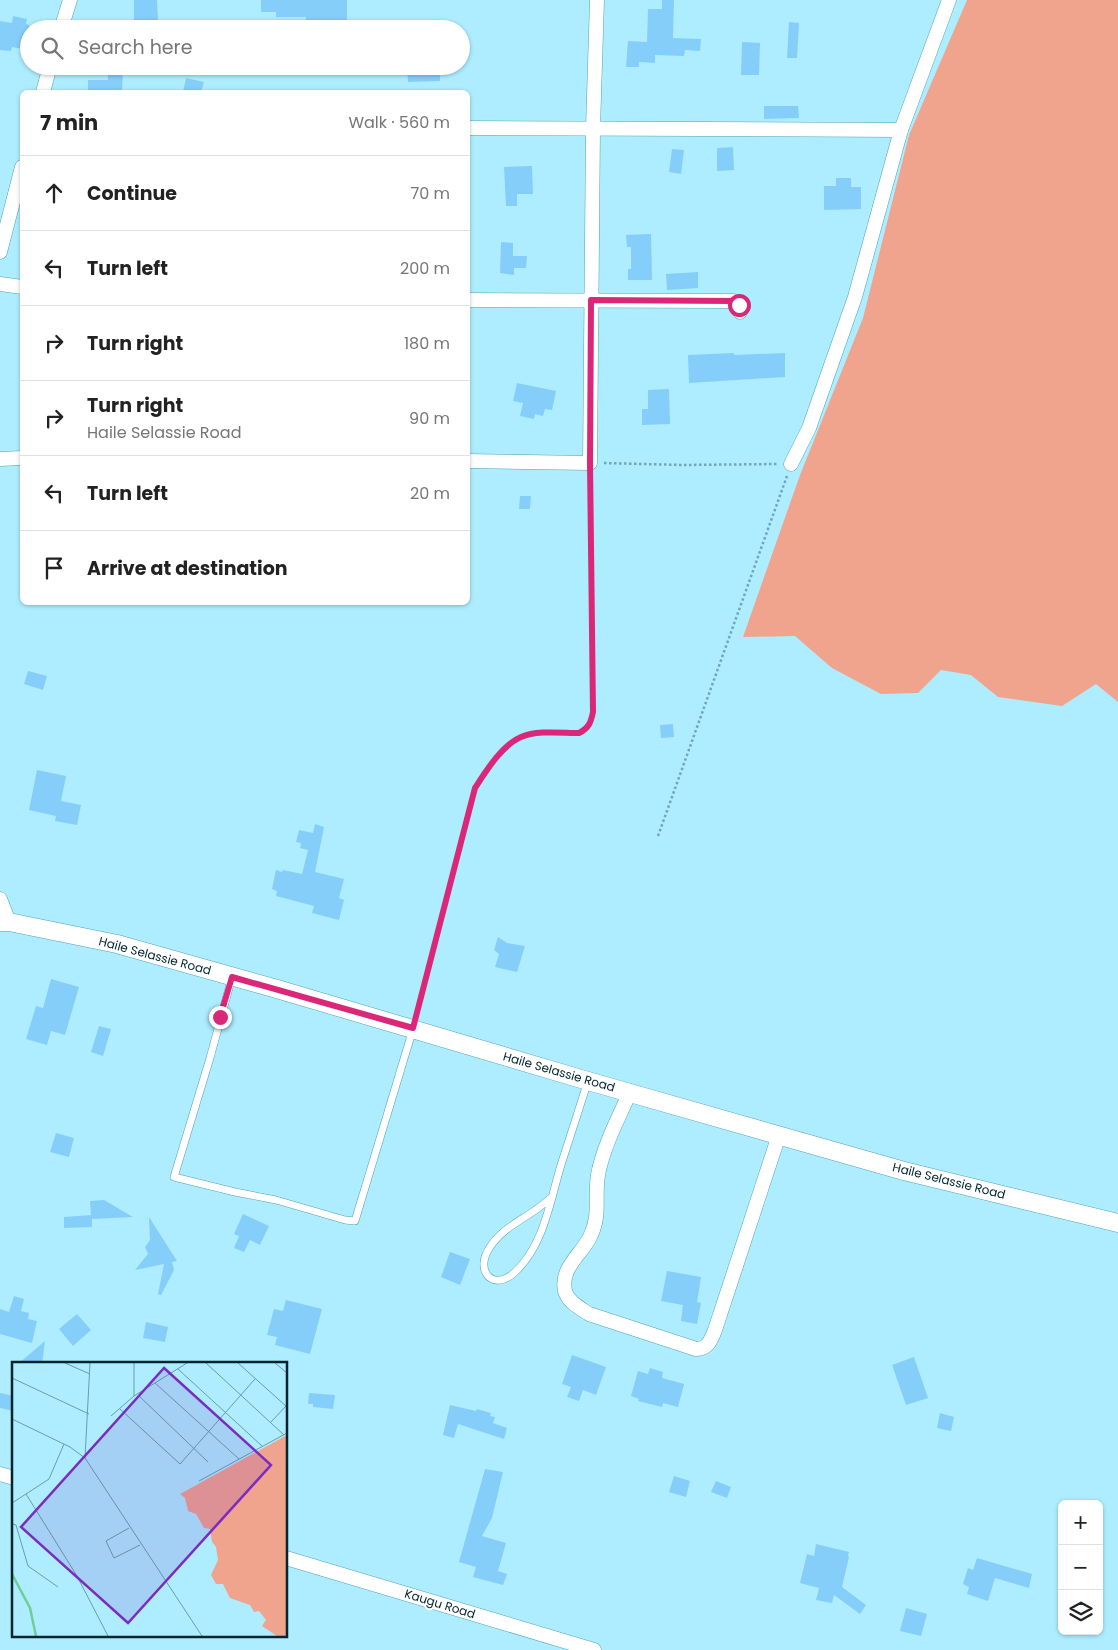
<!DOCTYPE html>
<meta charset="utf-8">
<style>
body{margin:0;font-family:Poppins,sans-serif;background:#f6f6f6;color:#222}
.controls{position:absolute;right:15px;bottom:15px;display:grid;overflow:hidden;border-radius:8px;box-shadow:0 1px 4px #0004}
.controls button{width:45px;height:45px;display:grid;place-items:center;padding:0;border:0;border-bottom:1px solid #e0e0e0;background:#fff;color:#222;font:25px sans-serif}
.stop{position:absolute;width:15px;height:15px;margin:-11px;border:4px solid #db2777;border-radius:50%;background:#fff}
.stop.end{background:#db2777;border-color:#fff;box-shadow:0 1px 5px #0008}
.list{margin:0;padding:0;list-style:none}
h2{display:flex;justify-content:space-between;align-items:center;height:65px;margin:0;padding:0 20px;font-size:21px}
h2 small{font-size:16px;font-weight:400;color:#767676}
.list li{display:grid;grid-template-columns:32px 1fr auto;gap:15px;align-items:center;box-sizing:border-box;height:75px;padding:0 20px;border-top:1px solid #e0e0e0}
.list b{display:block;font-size:19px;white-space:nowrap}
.list p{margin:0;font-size:16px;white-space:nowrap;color:#767676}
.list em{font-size:16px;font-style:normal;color:#767676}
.icon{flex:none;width:28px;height:28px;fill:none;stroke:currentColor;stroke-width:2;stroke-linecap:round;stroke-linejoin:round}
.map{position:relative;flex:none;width:1118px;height:1650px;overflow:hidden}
.search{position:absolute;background:#fff;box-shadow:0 1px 4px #0004;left:20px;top:20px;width:450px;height:55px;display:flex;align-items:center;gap:12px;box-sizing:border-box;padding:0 18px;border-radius:28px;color:#767676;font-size:19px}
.panel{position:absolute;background:#fff;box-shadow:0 1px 4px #0004;left:20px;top:90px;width:450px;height:515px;border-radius:8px}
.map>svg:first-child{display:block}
</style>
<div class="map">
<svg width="1118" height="1650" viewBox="0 0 1118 1650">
<rect width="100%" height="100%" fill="#adedff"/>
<polygon fill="#f0a38d" points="967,0 1118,0 1118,702 1096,684 1062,706 998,697 971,675 941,670 918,693 881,694 832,668 795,636 743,637 800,475 863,318 909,135"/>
<g fill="#85cefa">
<polygon points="134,0 157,0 158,21 134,22"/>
<polygon points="261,0 347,0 347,29 325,29 324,21 306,22 306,17 276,17 276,12 261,12"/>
<polygon points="662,0 674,0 673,38 701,39 700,51 685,50 684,56 655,55 655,63 639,62 639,67 626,67 628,41 647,42 648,9 662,9"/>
<polygon points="13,16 27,19 26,24 29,25 29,50 12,47 11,51 0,50 0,21 12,23"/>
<polygon points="789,22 799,23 797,58 787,58"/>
<polygon points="742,42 760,43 759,75 741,75"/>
<polygon points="108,66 123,66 122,92 88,92 88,80 108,80"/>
<polygon points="407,66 440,66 440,81 408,82"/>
<polygon points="186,78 204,82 201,92 183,92"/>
<polygon points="764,106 798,106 799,118 764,119"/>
<polygon points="733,147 734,170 717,171 717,148"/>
<polygon points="672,149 684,150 681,174 669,172"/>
<polygon points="532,166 533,194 517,194 517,206 506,206 504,167"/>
<polygon points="836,178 851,178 851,187 861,187 861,209 824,210 824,186 836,186"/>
<polygon points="651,234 652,280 628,280 628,269 631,269 631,247 627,247 626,235"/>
<polygon points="501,242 513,243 513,256 527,256 526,268 514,268 514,275 500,273"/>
<polygon points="698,272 698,288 667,290 666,274"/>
<polygon points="734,353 734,355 785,353 785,377 689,383 688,355"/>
<polygon points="517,383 556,391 552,410 545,409 543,416 535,414 534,419 520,416 523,403 513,401"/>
<polygon points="669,389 670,424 642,425 642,409 648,409 648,390"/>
<polygon points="520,496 531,496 530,509 519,509"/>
<polygon points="28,671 47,676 43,690 24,684"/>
<polygon points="673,724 674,737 661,738 660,725"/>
<polygon points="37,770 66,776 61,801 81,805 77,825 55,821 56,816 29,810"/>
<polygon points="315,824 324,827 315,872 344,879 339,898 344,900 339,920 312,913 314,906 276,896 277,891 272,889 276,870 282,872 283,870 302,874 308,850 300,848 301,843 296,842 299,830 313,833"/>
<polygon points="498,937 507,943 525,946 517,972 495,967 499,954 494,950"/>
<polygon points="51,979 79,987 65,1035 51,1031 47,1045 26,1039 36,1006 43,1008"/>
<polygon points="99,1026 111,1029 103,1056 91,1052"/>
<polygon points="56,1133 74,1138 69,1157 50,1152"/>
<polygon points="104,1200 133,1217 92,1219 92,1227 64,1228 64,1217 91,1215 90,1201"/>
<polygon points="243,1214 269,1226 260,1245 250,1240 244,1252 234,1248 239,1236 234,1234"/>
<polygon points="149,1217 177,1261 172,1262 174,1270 161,1295 158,1294 164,1264 135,1270 148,1254 145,1247 150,1240"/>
<polygon points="450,1252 470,1259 460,1285 441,1277"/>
<polygon points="667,1271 701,1277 697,1302 701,1303 697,1324 681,1321 683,1305 661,1301"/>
<polygon points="14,1296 24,1299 21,1311 29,1313 28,1319 37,1321 32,1343 0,1334 0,1309 9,1312"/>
<polygon points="286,1300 322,1309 310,1354 275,1345 277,1337 267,1335 274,1309 283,1311"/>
<polygon points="77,1314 91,1330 73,1346 59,1329"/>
<polygon points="146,1322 168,1327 165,1342 143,1338"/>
<polygon points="45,1341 42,1364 18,1364"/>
<polygon points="572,1355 606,1367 596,1395 583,1390 579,1401 567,1397 571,1387 562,1384"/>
<polygon points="914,1357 928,1398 906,1405 892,1365"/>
<polygon points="650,1368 663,1372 662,1378 684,1384 678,1407 663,1403 662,1407 638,1401 639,1399 631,1396 638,1371 648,1374"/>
<polygon points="0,1393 14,1396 14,1411 0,1408"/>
<polygon points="309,1393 335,1395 333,1409 313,1407 313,1404 308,1404"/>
<polygon points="450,1405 476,1411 477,1409 491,1413 490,1416 495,1417 493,1423 507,1428 504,1439 458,1424 454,1438 443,1435"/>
<polygon points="940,1413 954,1417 951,1431 937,1428"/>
<polygon points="485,1469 503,1472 492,1518 482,1536 506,1543 498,1571 507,1574 503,1585 473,1577 476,1567 459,1562"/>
<polygon points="674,1476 690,1481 686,1497 669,1492"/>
<polygon points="716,1481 731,1487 727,1498 711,1492"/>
<polygon points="816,1544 849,1552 848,1556 849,1557 842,1587 866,1605 860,1614 834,1595 832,1603 816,1600 819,1588 800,1583 807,1554 814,1556"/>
<polygon points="977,1558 1032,1574 1029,1588 995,1578 988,1601 967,1594 969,1587 963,1584 968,1568 973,1570"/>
<polygon points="906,1608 927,1614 921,1636 900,1631"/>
</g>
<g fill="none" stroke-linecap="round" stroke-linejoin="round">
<defs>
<g id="service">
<polyline points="232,977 210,1058 174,1177 235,1192 276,1200 345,1220 355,1221 413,1029"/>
<path d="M552,1197C546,1202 540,1207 534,1211C518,1222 501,1230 490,1247C474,1270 492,1292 514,1273C544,1246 550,1201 561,1165C570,1137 579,1109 588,1081"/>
</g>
<g id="minor">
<polyline points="61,29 70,0"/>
<polyline points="43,92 50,66"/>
<polyline points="468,128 901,130"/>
<polyline points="0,252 22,167"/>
<polyline points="0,284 22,287"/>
<polyline points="468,300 733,301 739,305 740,312"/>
<polyline points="0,459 22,458"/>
<polyline points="468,461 590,463 593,128 597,0"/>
<polyline points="791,464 809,428 855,297 901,130 949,0"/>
<polyline points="0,899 9,922"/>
<path d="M630,1092C619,1117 605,1143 599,1170C593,1194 602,1213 590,1237C581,1255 560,1268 565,1291C568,1302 580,1308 589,1314L696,1349C708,1349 711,1340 715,1330L779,1135"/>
<polyline points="0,1474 14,1478"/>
<polyline points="286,1558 594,1650"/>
</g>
<polyline id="tertiary" points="0,922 9,922 117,944 277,989 588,1081 904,1171 1118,1223"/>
</defs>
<use href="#service" stroke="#50a3b8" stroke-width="8"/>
<use href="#minor" stroke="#50a3b8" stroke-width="15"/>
<use href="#tertiary" stroke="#50a3b8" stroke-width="19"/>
<g stroke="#70a6b5" stroke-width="2.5" stroke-dasharray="2.5 2.5" stroke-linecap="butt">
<polyline points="604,463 683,465 778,464"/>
<polyline points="658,836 787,476"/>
<path d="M416,1015L475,788C485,771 503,745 521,737C536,730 562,733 579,733C589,728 591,722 593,712L590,477"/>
</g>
<use href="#service" stroke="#fff" stroke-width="7"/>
<use href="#minor" stroke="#fff" stroke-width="14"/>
<use href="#tertiary" stroke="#fff" stroke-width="18"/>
</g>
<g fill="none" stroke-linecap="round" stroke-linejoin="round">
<path stroke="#db2777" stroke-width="6" d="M220,1017L232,977L413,1028L475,788C486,771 502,745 521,737C537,730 562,733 579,733C589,728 591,722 593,712L590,463L591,300L733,301L739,305"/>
</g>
<g text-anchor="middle" stroke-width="4" stroke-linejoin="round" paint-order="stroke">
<g font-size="12" fill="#01252d" stroke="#fff">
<text transform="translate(155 956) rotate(15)" y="4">Haile Selassie Road</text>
<text transform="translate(559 1072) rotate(16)" y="4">Haile Selassie Road</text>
<text transform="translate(949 1181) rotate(14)" y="4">Haile Selassie Road</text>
<text transform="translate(440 1604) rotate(17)" y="4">Kaugu Road</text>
</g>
</g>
<g transform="translate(12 1362)">
<rect width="275" height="275" fill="#adedff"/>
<path d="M275,73V274H265L250,264L254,258L247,249L242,250L238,243L218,236L211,222H204L199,213L206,198L204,185L200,180L198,167L192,166L184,152L176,149L173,136L168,132Z" fill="#f0a38d"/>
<path fill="none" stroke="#70cd96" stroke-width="2.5" d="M0,212L18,246L24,274"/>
<path fill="none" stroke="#689dab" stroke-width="1" d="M53,1L78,12M122,1V34M194,1L272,73M226,1L275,45M263,1L275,11M166,7L250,84M0,16L77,52M143,21L227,97M126,33L196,100M108,47L168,102L243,17M99,54L122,34L175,1M0,57L58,85L73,96L190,274M259,60L274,44M52,82L37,117L14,132L65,214L96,274M73,96L78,1M187,119L275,71M0,141L14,132M0,162L4,163L16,204L46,225M117,166L94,179L102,196L128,183"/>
<path fill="#7b2cbf" fill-opacity="0.15" stroke="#7b2cbf" stroke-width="2.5" d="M152,6L259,103L116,261L9,165Z"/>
<rect width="275" height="275" fill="none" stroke="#01252d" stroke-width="2.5"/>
</g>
</svg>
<div class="controls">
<button>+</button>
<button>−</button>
<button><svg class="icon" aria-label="layers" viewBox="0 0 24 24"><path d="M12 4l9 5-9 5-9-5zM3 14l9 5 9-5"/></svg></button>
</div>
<div class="stop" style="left:739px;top:305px"></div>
<div class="stop end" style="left:220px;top:1017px"></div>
<div class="search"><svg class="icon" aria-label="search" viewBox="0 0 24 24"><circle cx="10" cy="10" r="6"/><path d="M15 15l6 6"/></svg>Search here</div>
<section class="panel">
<h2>7 min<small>Walk · 560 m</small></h2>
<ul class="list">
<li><svg class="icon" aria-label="ahead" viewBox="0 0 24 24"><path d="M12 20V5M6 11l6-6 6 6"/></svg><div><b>Continue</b></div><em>70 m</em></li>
<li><svg class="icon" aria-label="left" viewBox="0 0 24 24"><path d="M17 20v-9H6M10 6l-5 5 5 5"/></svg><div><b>Turn left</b></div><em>200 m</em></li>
<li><svg class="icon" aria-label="right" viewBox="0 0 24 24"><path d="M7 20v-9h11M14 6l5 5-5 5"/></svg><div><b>Turn right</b></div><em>180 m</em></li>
<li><svg class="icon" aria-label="right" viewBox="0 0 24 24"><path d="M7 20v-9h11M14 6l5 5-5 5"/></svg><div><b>Turn right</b><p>Haile Selassie Road</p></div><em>90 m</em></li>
<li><svg class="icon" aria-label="left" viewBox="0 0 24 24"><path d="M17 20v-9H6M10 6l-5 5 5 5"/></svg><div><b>Turn left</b></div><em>20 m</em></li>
<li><svg class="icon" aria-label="arrive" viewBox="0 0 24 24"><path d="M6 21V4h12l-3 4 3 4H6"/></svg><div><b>Arrive at destination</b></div></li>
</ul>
</section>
</div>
